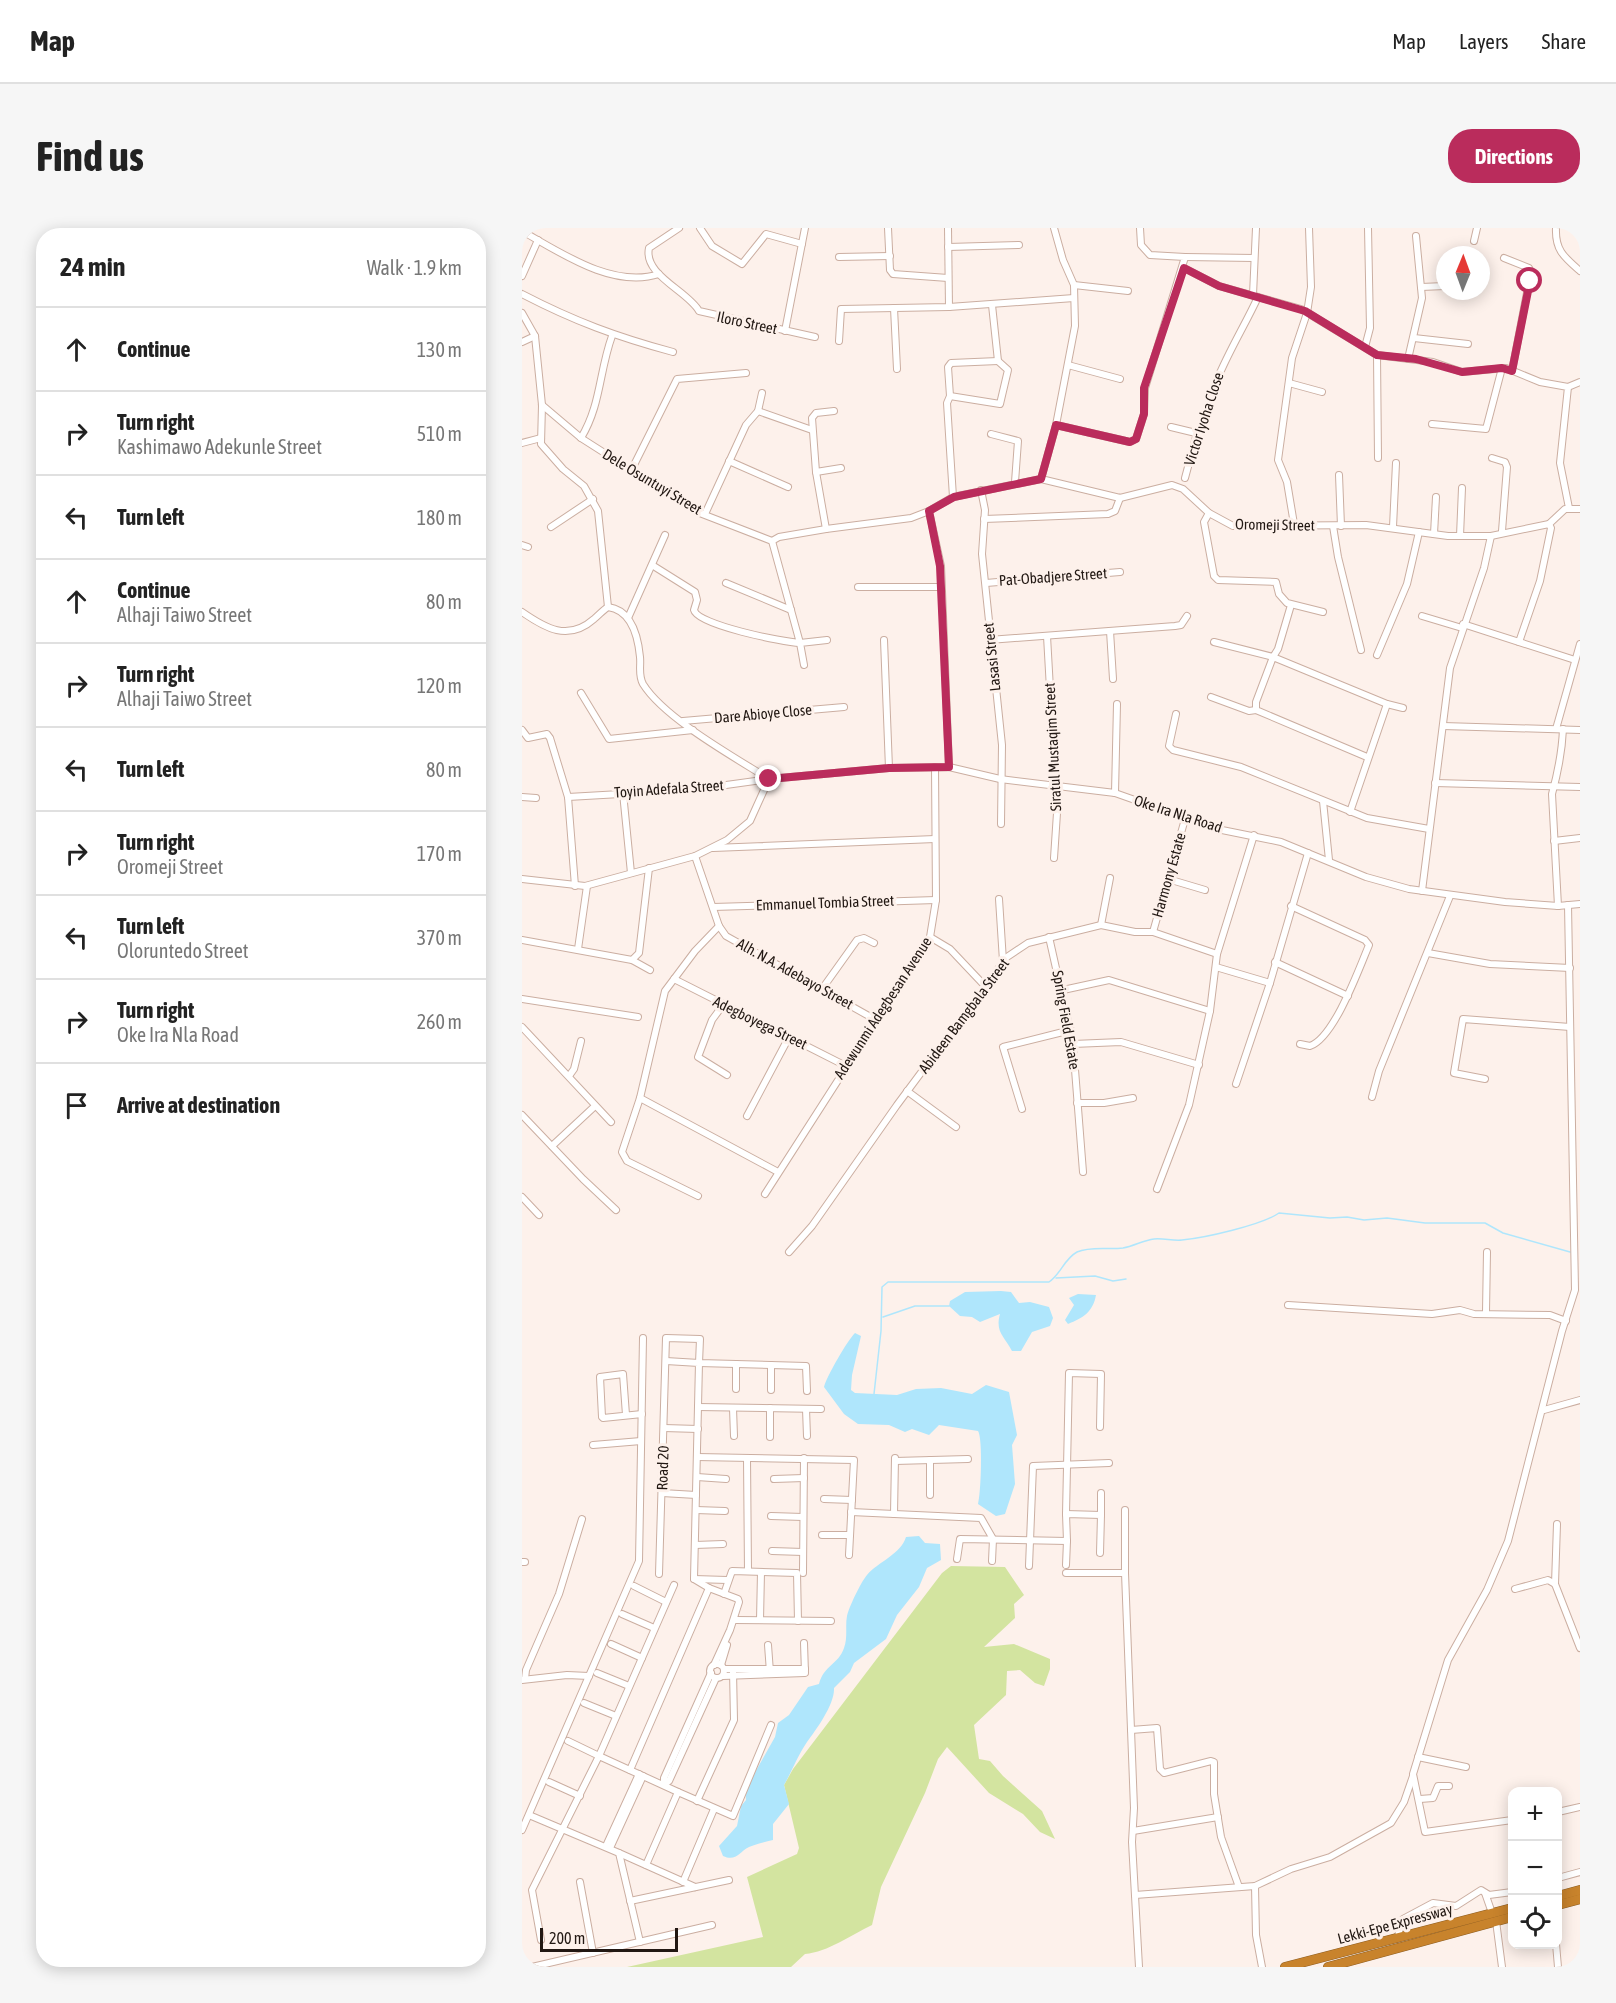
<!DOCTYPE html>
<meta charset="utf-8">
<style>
body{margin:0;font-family:"Asap Condensed",sans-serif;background:#f6f6f6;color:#222}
.controls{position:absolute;right:18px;bottom:18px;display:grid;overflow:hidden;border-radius:12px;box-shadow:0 3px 15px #0003}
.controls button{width:54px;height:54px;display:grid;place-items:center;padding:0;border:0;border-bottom:2px solid #e0e0e0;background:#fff;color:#222;font:30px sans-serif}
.compass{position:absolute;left:914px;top:18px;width:54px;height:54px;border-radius:50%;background:#fff;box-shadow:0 3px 15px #0003;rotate:1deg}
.scale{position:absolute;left:18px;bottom:15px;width:138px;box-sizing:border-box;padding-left:6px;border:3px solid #221813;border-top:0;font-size:16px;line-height:21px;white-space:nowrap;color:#221813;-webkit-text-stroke:4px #fdf1eb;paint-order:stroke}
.stop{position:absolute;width:18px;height:18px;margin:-14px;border:4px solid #ba2c5c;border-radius:50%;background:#fff}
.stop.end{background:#ba2c5c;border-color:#fff;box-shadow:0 2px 6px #0008}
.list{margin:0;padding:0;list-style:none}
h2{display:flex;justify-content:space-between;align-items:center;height:78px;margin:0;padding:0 24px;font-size:26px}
h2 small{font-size:20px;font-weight:400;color:#767676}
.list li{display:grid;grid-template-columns:39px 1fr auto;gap:18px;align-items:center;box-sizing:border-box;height:84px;padding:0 24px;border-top:2px solid #e0e0e0}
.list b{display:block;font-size:22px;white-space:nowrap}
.list p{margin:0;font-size:20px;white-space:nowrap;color:#767676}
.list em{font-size:20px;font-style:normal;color:#767676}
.icon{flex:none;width:33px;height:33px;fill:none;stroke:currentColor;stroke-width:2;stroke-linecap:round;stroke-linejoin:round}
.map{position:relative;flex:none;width:1058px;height:1739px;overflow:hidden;border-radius:24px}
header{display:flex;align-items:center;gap:36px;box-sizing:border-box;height:84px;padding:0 30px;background:#fff;border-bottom:2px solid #e0e0e0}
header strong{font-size:28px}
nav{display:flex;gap:33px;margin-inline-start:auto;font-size:21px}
.intro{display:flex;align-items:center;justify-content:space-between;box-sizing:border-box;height:144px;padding:0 36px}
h1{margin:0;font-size:42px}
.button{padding:15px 27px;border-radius:24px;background:#ba2c5c;color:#fff;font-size:21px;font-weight:700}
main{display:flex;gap:36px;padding:0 36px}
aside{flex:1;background:#fff;border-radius:24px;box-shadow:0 3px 15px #0003}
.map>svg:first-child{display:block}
</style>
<header>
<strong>Map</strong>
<nav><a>Map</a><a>Layers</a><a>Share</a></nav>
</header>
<div class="intro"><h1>Find us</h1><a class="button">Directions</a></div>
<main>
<aside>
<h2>24 min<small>Walk · 1.9 km</small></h2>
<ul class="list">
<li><svg class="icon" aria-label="ahead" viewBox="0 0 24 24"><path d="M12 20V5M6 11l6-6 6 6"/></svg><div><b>Continue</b></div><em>130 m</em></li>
<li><svg class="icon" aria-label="right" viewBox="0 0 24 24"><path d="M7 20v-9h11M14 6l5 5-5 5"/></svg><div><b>Turn right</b><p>Kashimawo Adekunle Street</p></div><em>510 m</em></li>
<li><svg class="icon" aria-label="left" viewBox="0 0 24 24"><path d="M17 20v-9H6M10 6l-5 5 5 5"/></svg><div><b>Turn left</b></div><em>180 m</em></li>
<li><svg class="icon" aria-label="ahead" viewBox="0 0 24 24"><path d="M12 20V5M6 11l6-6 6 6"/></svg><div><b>Continue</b><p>Alhaji Taiwo Street</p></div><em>80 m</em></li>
<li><svg class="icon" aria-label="right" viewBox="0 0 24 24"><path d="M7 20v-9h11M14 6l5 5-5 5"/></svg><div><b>Turn right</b><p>Alhaji Taiwo Street</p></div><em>120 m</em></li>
<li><svg class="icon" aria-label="left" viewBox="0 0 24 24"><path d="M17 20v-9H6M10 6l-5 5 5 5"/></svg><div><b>Turn left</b></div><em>80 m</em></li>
<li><svg class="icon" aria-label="right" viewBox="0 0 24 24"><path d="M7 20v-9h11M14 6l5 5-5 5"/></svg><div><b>Turn right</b><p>Oromeji Street</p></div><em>170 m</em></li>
<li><svg class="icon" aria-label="left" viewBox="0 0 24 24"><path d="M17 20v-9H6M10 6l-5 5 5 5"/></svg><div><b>Turn left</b><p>Oloruntedo Street</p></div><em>370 m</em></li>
<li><svg class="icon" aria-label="right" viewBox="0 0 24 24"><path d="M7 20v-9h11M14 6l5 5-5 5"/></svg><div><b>Turn right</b><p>Oke Ira Nla Road</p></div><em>260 m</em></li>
<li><svg class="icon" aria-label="arrive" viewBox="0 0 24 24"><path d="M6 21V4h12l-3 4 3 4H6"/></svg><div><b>Arrive at destination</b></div></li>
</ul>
</aside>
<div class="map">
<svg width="1058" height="1739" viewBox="0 0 1058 1739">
<rect width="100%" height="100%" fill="#fdf1eb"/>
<path fill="#d3e4a0" d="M429,1338L483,1339L502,1367L492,1376L493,1390L462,1419L492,1416L528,1431V1441L522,1458L513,1455L498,1442L485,1443L484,1467L452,1497L457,1531L468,1533L481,1548L520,1583L533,1611L518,1604L501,1586L467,1565L425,1519L416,1531L403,1565L359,1659L350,1697C329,1707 306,1724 283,1726L269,1739H105L241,1709L225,1649L275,1626L277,1620L262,1557L271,1541L420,1345Z"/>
<g fill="#afe6fc">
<path d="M479,1063L489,1064L497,1075L508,1074L527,1079L531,1090L528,1098L510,1104L499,1123H490C482,1108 473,1104 478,1086L458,1094L450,1089L438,1088L427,1078L428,1073L443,1064Z"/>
<path d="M556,1066L574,1067C571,1084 561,1090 546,1096L543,1092L552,1077L547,1070Z"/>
<path d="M333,1105L339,1108L330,1147L329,1162L333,1165L375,1167L394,1161L419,1160L450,1166L464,1157L487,1164L495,1207L490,1217L493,1256L483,1286L474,1288L456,1276C459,1266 461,1210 456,1203L417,1197L407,1207L390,1201L383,1204L367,1197L336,1196L322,1186L302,1159C305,1148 325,1113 333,1105Z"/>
<path d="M397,1308L403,1315L418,1316L419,1332L405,1340L397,1359L375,1387L364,1411L332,1435L328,1444L312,1460C313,1476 294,1502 285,1514C276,1527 270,1543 262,1557L267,1576L251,1596V1612C243,1614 234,1616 227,1619C217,1624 214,1634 201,1628L197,1618L215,1598L219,1578L224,1572L223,1562L253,1509L256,1495L267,1487L286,1459L297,1456C302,1437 316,1437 322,1420C326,1409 323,1398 325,1388C327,1379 339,1354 345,1347C356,1334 379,1326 384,1309Z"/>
</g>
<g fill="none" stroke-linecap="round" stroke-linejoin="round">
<g stroke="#afe6fc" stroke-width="1.5">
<polyline points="534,1050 573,1048 591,1053 604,1051"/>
<polyline points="361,1089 393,1078 427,1078"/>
<path d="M352,1166L359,1103L360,1059L366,1054H527C539,1046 542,1031 555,1024C569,1018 586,1022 601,1020C612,1018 622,1012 632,1011C641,1010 651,1013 660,1012C682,1010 740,997 757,985L808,990L825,989L842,992L865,990L903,995H963L981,1005L1048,1024"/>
</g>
<defs>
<g id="minor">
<path d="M157,0L127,20C121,47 166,63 177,83L293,109"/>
<polyline points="178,0 190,18 220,36 244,6 280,16"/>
<polyline points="366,0 368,42 371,46 426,50"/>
<polyline points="426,0 427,79"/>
<path d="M1034,0C1033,22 1042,29 1058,43"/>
<path d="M0,3C39,25 91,61 137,46"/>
<polyline points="952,13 955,0"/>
<polyline points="426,19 497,17"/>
<polyline points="317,29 368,28"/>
<polyline points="663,29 732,30"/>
<polyline points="982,30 1007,40 1009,44 990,143"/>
<polyline points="662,40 697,58 779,81 855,127 911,134 940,144 984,140 1018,154 1046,159 1038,235 1047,280"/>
<polyline points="0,48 16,12"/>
<polyline points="552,57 606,63"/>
<polyline points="899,59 923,58"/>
<path d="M0,66C52,93 95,109 151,124"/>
<polyline points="731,67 734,0"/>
<polyline points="372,80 375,141"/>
<polyline points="0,85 13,108 20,177 19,216 41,241 62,258 76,283 86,379"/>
<polyline points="263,103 283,0"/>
<polyline points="892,110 946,116"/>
<polyline points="317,113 319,81 427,79 552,70"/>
<polyline points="0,114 13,108"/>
<polyline points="843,119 848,100 846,0"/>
<polyline points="855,127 856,230"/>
<polyline points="886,131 900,70 894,8"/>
<polyline points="546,137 598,151"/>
<polyline points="767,155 800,164"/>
<polyline points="1046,159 1058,154"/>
<polyline points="428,168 478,176 486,142 476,133 470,77"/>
<polyline points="20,177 59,210 175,284 250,313"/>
<polyline points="236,183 290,202"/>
<polyline points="910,196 964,201 980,140"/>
<polyline points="534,197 608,214 614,211 622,186 623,160 663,29 628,27 619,17 618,0"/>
<polyline points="649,199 678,206"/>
<polyline points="469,206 496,213 493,254"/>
<path d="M59,210C79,177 77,144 90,108"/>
<polyline points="0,215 19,210"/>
<polyline points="970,230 983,234 985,239 980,303"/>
<polyline points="207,233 266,259"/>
<polyline points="110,241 155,151 224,145"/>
<polyline points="294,244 319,240"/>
<polyline points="817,247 819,298"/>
<path d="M663,250L674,209L681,204C687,153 715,114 736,69"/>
<polyline points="519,251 534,197 553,98 552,57 541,32 532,0"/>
<polyline points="459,262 463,282 460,326 480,517 479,596"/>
<polyline points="431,269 425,175 428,168 426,139 429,135 476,133"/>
<polyline points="407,283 419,338 427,539"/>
<polyline points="687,285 682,294 692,348 696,352 754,354 757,366 765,375 801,384"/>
<polyline points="183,286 224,197 236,183 240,165"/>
<polyline points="462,291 586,286 593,283 598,270"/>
<polyline points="772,296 765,254 756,232 770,130 785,85 789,59 787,0"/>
<polyline points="811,298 816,329 839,422"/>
<polyline points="29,299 71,271"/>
<polyline points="871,299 874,235"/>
<polyline points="304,301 294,244 290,190 294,185 312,183"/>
<polyline points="912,306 914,269"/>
<polyline points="938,308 940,260"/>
<polyline points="250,313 257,309 304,301 389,290 407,283 431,269 519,251 598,270 650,257 661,261 687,285 711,298 844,297 926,308 969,308 1027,296 1043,281 1058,281"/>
<polyline points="0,317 6,319"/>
<path d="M130,337L173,364L175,372L172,382C175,397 261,414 278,415L250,313"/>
<polyline points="204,355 269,382"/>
<polyline points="464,355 598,344"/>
<polyline points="336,359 419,359"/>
<path d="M86,379C109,382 116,408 118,429C119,438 116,447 121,456C142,490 212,529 247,551"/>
<path d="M0,384C23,400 46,414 72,391C77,387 81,382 86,379"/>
<polyline points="900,388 940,400"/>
<polyline points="106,390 143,307"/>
<polyline points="941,396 1053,432"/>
<polyline points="588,403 591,451"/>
<polyline points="525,408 535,585 532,630"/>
<polyline points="362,412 367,540"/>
<polyline points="467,412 653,398 659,397 665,388"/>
<polyline points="692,414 751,429 756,421 769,377"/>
<polyline points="997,414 1018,353 1029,300 1027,296"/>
<polyline points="855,427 885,356 897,304"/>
<polyline points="282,437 278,415 305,412"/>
<polyline points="59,465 87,511 171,502"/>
<polyline points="689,469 727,483 734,482"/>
<polyline points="654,486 647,518 651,522 719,539 845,590 907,601"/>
<polyline points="161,493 322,479"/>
<polyline points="921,498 1058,502"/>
<polyline points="1034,501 1058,416"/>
<polyline points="0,502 6,510 25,506 28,510 46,569 53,658"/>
<polyline points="845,529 734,482 734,474 751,429 865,476 881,480"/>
<polyline points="913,555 1058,559"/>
<polyline points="101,565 109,645"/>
<polyline points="593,565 595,476"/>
<polyline points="0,569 14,570"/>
<polyline points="46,569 168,562 247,551 367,540 427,539 478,551 593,565 695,601 759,614 844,649 887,661 983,674 1036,678 1058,676"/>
<polyline points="801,573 807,632"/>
<polyline points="828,584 865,476"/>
<polyline points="1032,613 1058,610"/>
<polyline points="191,620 413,611"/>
<polyline points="173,628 197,698 204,708 354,792"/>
<polyline points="0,651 63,658 173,628 205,612 228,593 247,551"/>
<polyline points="646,651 683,662"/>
<polyline points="900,663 928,440 962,340 969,308"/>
<polyline points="477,671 481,733"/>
<path d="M769,678L843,712L847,717C837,741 812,810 788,818L778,816"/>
<path d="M1036,678L1030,566C1036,544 1040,525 1041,501"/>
<polyline points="191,679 414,672"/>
<polyline points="579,697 588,650"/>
<polyline points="631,704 663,591"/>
<polyline points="408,709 428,721 462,757"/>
<polyline points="527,709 551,816 561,944"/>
<polyline points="0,712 110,732 128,742"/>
<polyline points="56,721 65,658"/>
<polyline points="906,725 968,736 1048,740"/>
<polyline points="110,732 117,725 127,640"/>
<polyline points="753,734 826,768"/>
<polyline points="694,739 748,755"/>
<polyline points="152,751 324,838"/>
<polyline points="300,761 335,712 342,710 352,715"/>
<polyline points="541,762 587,752 688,783"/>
<polyline points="0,771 116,789"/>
<polyline points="201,777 190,792 176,829 205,847"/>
<polyline points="0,799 89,894"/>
<polyline points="551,816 599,814 677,837"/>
<polyline points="47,848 52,841 59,813"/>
<polyline points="963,851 932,845 941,791 1048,799"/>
<polyline points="714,856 748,755 786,625"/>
<polyline points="385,863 434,899"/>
<polyline points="850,869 857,843 928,668"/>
<polyline points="118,870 256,944"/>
<polyline points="555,875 582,875 611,870"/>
<polyline points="500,881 481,819 549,802"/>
<polyline points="0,887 61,951 94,982"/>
<polyline points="225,888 267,809"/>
<polyline points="30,918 73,878"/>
<polyline points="635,961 667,877 688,783 695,726 732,607"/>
<polyline points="243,966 408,709 414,672 413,539"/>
<polyline points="176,968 105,933 100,924 118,870 143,763 173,723 197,698"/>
<polyline points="0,969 17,987"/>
<polyline points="267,1024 290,998 375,877 485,729 506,715 579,697 613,704 631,704 695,726"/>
<polyline points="766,1077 910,1086 938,1082 952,1086 1028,1087 1044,1093"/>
<polyline points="964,1084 965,1024"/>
<polyline points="214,1136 214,1161"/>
<polyline points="249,1162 249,1137"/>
<polyline points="176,1179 299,1181"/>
<polyline points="211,1180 212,1208"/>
<polyline points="284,1181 285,1208"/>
<polyline points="1022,1182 1058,1172"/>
<polyline points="104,1187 101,1146 78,1149 80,1189 81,1190 120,1186"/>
<polyline points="142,1200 176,1201"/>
<polyline points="248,1209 248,1180"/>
<polyline points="71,1217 119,1213"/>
<polyline points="175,1229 332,1232 327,1327"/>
<polyline points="225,1230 226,1343"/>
<polyline points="408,1232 408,1267"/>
<polyline points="373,1233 446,1231"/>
<polyline points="175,1249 204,1251"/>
<polyline points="252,1251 282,1250"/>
<polyline points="140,1265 174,1267"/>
<polyline points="302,1271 330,1272"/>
<polyline points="174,1282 203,1283"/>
<polyline points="603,1282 603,1345 612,1580 610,1614 617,1739"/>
<polyline points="329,1284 459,1290 471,1311 470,1333"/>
<polyline points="372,1286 373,1230"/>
<polyline points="544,1286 547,1145 579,1146 578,1199"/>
<polyline points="579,1287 579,1265"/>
<polyline points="249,1288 281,1289"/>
<polyline points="300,1307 328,1307"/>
<polyline points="173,1317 201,1316"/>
<polyline points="250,1323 281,1324"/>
<polyline points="435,1331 438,1311 545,1313 544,1286 579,1287 578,1325"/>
<polyline points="0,1334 3,1334"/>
<polyline points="544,1337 545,1313"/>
<polyline points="507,1338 511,1238 587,1235"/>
<polyline points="281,1345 282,1230"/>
<polyline points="544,1345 603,1345"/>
<polyline points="137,1346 144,1110 178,1111 177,1135 284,1138 285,1163"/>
<polyline points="172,1351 205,1352"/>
<polyline points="1033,1356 1035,1296"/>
<polyline points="112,1358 144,1374"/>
<polyline points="187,1360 216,1371 217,1374 208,1402 192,1437"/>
<polyline points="993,1361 1026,1352 1033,1356 1058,1420"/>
<polyline points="202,1366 210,1343 275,1345 276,1393"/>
<polyline points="100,1386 132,1400"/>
<polyline points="213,1392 309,1393"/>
<polyline points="238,1392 239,1344"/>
<polyline points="89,1416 120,1430"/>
<polyline points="246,1417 248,1444"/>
<circle cx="195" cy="1443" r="7"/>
<polyline points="199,1437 205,1417"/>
<polyline points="202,1441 283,1441"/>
<polyline points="75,1445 107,1458"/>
<polyline points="201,1448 283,1445 282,1415"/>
<polyline points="3,1451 4,1442 37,1366 60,1291"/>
<polyline points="0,1452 45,1447 67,1448"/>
<polyline points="62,1475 94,1488"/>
<polyline points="609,1502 635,1500 638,1541 642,1545 689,1533 692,1534 692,1566 699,1609 717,1659"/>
<polyline points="46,1513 77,1528 152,1357"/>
<polyline points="896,1529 944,1539"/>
<polyline points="108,1542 187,1360 172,1351 177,1135 144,1133"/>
<polyline points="27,1554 58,1568"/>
<polyline points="142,1557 142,1550 189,1445"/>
<polyline points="142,1557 147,1553 194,1450"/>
<polyline points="898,1571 911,1570 916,1558 927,1558"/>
<polyline points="175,1573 212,1492 211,1443"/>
<polyline points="1036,1584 1058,1579"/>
<polyline points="7,1587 97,1625 118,1714"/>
<polyline points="990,1592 903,1604 891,1546 926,1432 965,1362 986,1313 1040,1103 1053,1062 1046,677"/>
<polyline points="0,1602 117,1333 121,1110"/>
<polyline points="611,1603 696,1589"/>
<polyline points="84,1618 117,1546"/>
<polyline points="88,1620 121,1548"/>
<polyline points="97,1625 173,1659"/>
<polyline points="124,1637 156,1564 211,1588 249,1497"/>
<polyline points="1036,1650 1058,1644"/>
<polyline points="58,1654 71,1725"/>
<polyline points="161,1654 192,1581"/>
<polyline points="733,1658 734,1707 740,1739"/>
<polyline points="963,1665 970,1685"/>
<polyline points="613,1667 733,1658 769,1641 808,1629 869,1595 882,1574 891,1548"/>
<polyline points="108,1673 207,1652"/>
<polyline points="974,1693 980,1739"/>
<polyline points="875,1711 881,1691 911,1675 934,1678 959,1662 967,1667 990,1664"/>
<polyline points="19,1712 10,1662 77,1528 156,1564"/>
<polyline points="1034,1716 1036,1739"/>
<polyline points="10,1739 190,1697"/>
</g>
<g id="highway">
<polyline points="1036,1668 1058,1662"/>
<polyline points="1036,1677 1058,1671"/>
<polyline points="763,1739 990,1680"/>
<polyline points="806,1739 990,1689"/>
</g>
</defs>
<use href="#minor" stroke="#cbaea1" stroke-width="8"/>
<use href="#highway" stroke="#8e5e23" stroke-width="10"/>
<use href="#minor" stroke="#fff" stroke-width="6"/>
<use href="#highway" stroke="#c8832c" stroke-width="9"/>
</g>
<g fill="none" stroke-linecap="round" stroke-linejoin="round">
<polyline stroke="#ba2c5c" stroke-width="8" points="247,551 367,540 427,539 418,338 407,283 432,269 519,251 534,197 608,214 614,211 622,186 622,160 662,40 697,58 783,83 855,127 894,131 940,144 980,140 990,143 1008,53"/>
</g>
<g text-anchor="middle" stroke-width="6" stroke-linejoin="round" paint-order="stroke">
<g font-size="15" fill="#221813" stroke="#fdf1eb">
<text transform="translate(225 95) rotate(12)" y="5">Iloro Street</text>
<text transform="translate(682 191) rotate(-72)" y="5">Victor Iyoha Close</text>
<text transform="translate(130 254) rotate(31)" y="5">Dele Osuntuyi Street</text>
<text transform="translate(753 297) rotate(1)" y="5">Oromeji Street</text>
<text transform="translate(531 349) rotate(-4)" y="5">Pat-Obadjere Street</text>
<text transform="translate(470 429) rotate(-96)" y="5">Lasasi Street</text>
<text transform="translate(241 486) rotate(-5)" y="5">Dare Abioye Close</text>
<text transform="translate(531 519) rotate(-93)" y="5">Siratul Mustaqim Street</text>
<text transform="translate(147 561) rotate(-4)" y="5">Toyin Adefala Street</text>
<text transform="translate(656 586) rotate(18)" y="5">Oke Ira Nla Road</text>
<text transform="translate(647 647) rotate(-74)" y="5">Harmony Estate</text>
<text transform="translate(303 675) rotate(-2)" y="5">Emmanuel Tombia Street</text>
<text transform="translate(273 746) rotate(29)" y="5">Alh. N.A. Adebayo Street</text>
<text transform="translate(361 780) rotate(-57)" y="5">Adewunmi Adegbesan Avenue</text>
<text transform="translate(442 788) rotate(-53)" y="5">Abideen Bamgbala Street</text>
<text transform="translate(544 792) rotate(80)" y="5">Spring Field Estate</text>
<text transform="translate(238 795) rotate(26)" y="5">Adegboyega Street</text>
<text transform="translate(141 1240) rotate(-88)" y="5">Road 20</text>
<text transform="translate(873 1696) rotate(-15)" y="5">Lekki-Epe Expressway</text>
</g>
</g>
</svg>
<div class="controls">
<button>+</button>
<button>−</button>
<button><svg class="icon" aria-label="locate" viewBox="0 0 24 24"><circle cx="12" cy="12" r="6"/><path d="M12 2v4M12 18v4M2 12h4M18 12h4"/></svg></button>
</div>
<svg class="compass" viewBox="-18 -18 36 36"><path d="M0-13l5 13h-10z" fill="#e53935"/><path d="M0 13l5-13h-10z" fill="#767676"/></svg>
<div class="scale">200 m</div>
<div class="stop" style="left:1008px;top:53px"></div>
<div class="stop end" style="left:247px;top:551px"></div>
</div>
</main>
